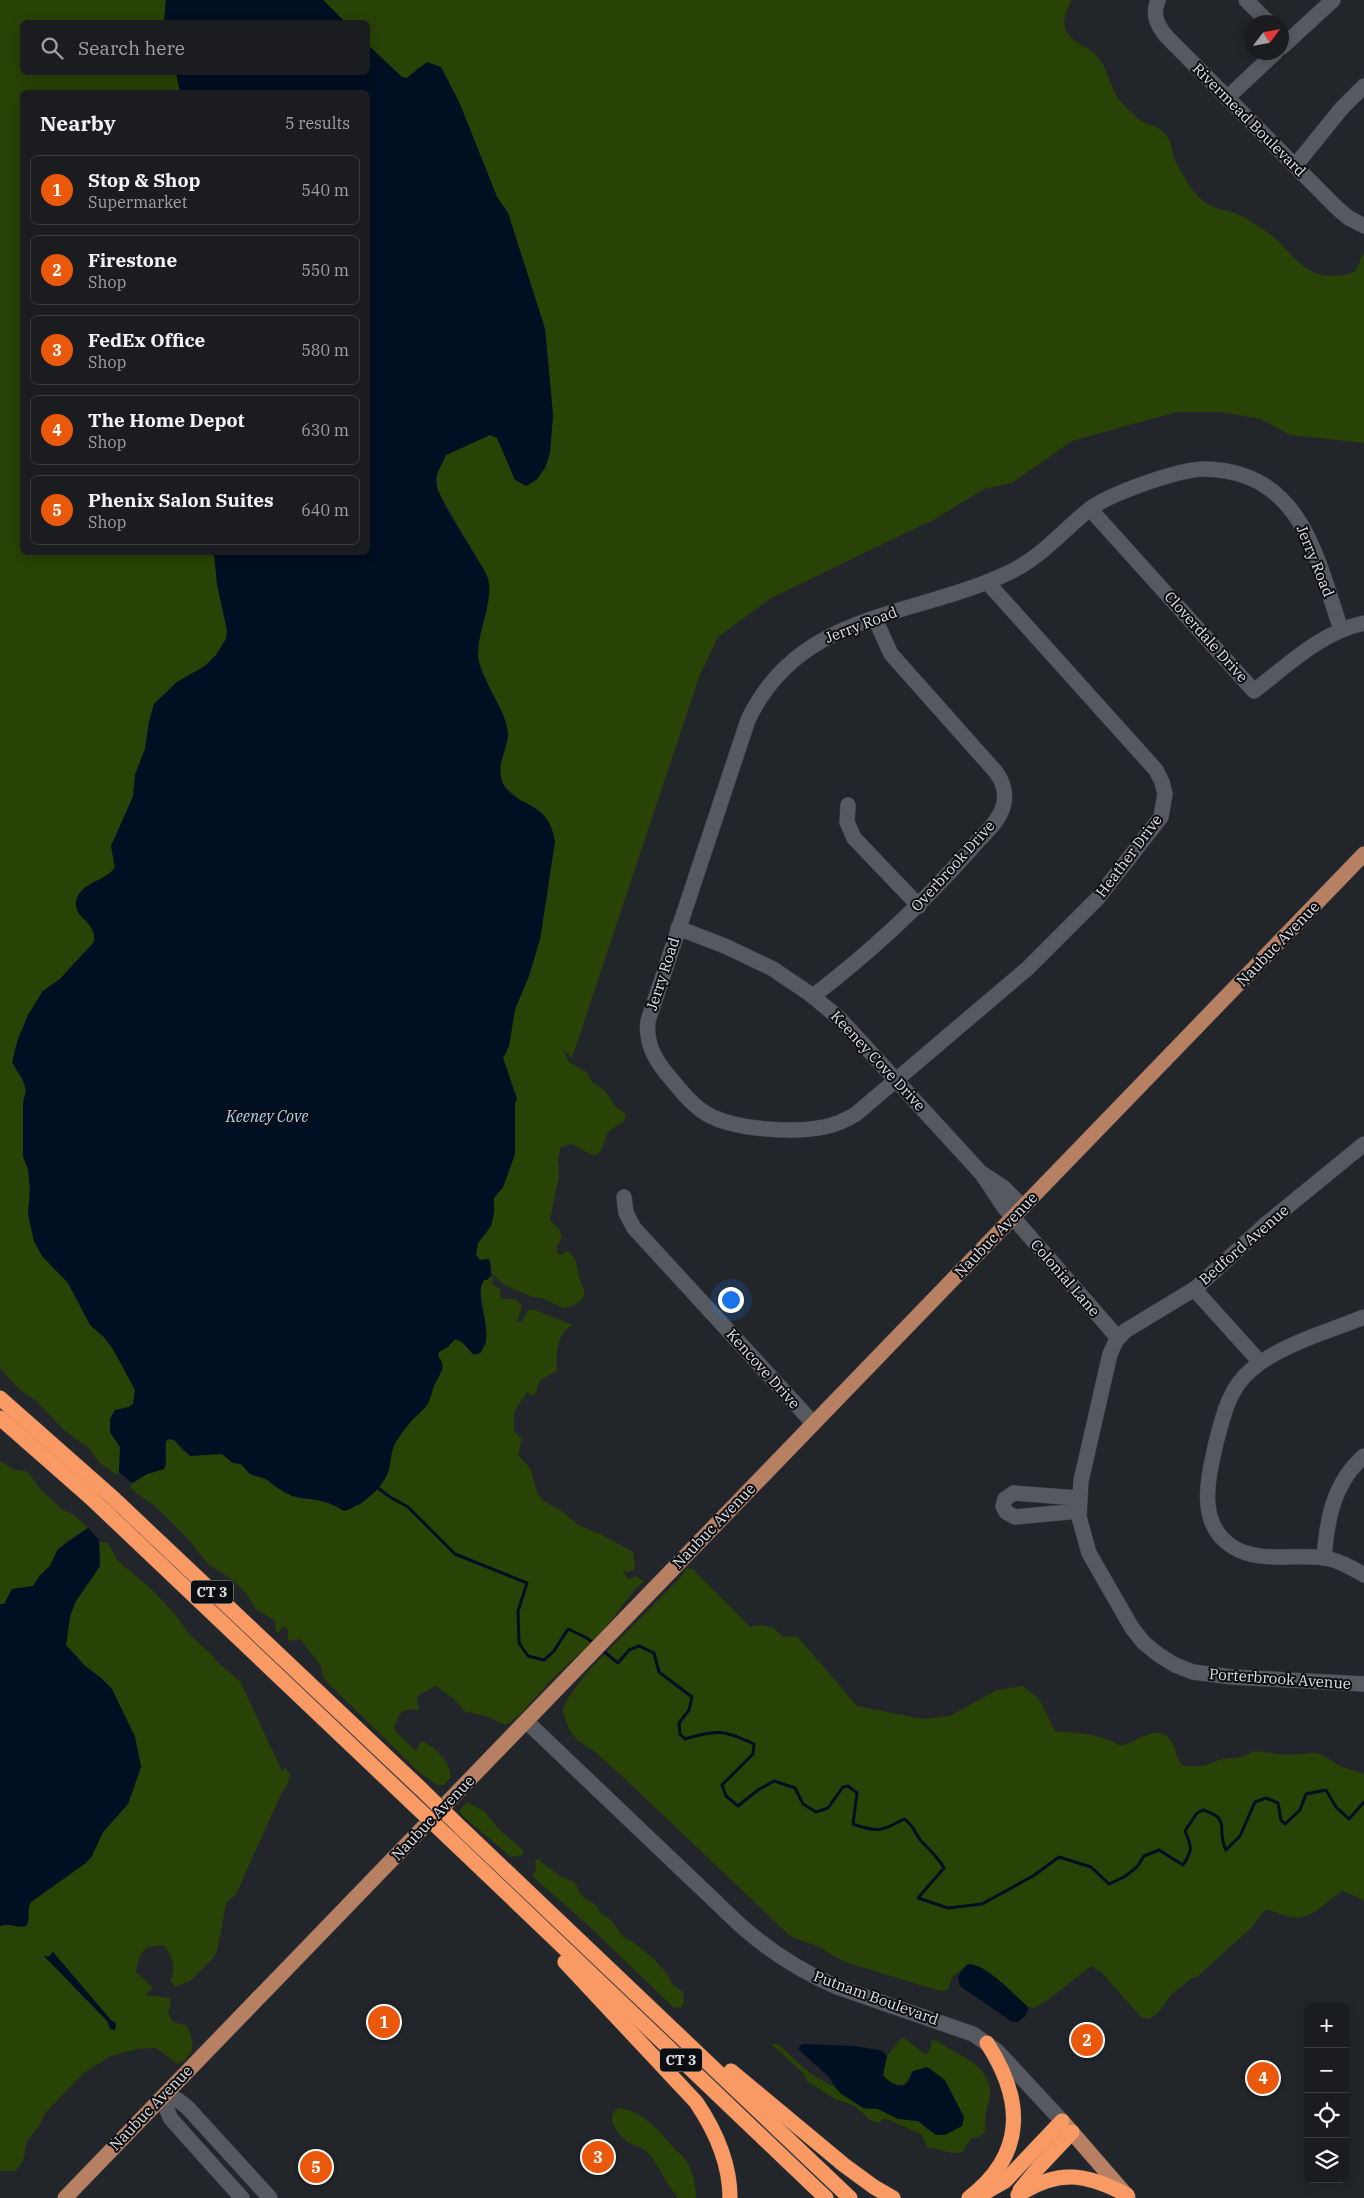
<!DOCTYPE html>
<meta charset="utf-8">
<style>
body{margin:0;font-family:"IBM Plex Serif",serif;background:#232529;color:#f1f3f6}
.controls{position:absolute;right:15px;bottom:15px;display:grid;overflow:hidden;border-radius:8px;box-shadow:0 2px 12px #0003}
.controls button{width:45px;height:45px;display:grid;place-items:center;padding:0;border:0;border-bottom:1px solid #383a3e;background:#1a1c20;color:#f1f3f6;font:25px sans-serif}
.compass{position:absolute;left:1244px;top:15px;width:45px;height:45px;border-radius:50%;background:#1a1c20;box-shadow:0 2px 12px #0003;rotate:58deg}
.you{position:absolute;left:730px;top:1299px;width:18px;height:18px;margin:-12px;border:4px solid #fff;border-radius:50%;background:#1a73e8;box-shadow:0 0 0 8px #1a73e833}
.badge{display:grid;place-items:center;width:32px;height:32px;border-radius:50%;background:#ea580c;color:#fff;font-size:16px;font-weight:700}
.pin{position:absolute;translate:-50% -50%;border:2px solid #fff;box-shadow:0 1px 5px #0006}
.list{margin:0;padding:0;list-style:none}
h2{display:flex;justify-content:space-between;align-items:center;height:65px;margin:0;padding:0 20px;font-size:21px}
h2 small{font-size:16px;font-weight:400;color:#9fa1a5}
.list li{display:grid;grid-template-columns:32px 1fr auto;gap:15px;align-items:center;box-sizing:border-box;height:70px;margin:0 10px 10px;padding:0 10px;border:1px solid #383a3e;border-radius:8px}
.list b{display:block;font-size:19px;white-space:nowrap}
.list p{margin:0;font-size:16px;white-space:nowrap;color:#9fa1a5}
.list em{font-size:16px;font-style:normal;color:#9fa1a5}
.icon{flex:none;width:28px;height:28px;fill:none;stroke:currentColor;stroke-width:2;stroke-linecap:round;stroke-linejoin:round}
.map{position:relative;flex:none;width:1364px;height:2198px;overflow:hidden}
.search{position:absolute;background:#1a1c20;box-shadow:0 2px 12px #0003;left:20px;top:20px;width:350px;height:55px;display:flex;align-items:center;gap:12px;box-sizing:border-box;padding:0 18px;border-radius:8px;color:#9fa1a5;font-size:19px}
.panel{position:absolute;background:#1a1c20;box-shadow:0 2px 12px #0003;left:20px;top:90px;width:350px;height:465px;border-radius:8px}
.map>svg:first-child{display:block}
</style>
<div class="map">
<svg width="1364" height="2198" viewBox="0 0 1364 2198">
<rect width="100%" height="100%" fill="#22252a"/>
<g fill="#294206">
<polygon points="0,0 166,0 164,22 22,22 22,72 176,73 180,92 22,92 22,552 214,553 217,584 227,630 226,639 216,655 205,666 177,682 154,704 149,722 145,749 135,775 133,796 111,846 115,867 111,873 99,880 84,918 88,921 94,934 94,942 60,979 43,991 28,1015 14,1052 15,1069 21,1077 26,1091 23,1103 23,1157 28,1169 30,1190 28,1214 34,1241 38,1250 68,1283 89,1324 108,1341 131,1380 135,1390 133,1404 129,1407 123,1408 110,1419 110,1432 120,1447 119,1472 116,1475 99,1462 89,1448 64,1430 35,1400 20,1390 0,1368"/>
<path d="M323,0H1072C1066,10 1061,21 1067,32C1073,44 1088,46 1096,55C1105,64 1108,77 1113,89C1118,101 1130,112 1140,120C1148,126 1160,126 1166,135C1172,142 1172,152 1175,160C1181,173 1191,191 1203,201C1214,210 1229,209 1241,216C1252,221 1266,231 1276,239C1290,252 1303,272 1323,275C1331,277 1351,276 1356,270C1361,265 1358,258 1364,253V443L1290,435L1261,419L1221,412H1177L1072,441L1012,483L984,489L935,519L771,598L718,637L699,677L572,1058L562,1048L569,1062L586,1072L593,1083L604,1090L615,1106L626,1114L624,1121L608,1132L601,1151L596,1155L590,1154L572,1144L561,1147L558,1160L559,1176L550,1220L559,1229L562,1237L557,1247V1253L561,1255L568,1251C578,1259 577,1267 579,1278C580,1283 583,1285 584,1289C587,1300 572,1308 563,1308L542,1298L532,1297L503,1284L492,1274L489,1259L480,1260L476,1255L478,1243L491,1226L494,1213V1198L503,1187L515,1154V1103L517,1099L503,1058L509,1046L515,1009L529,976L540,939L550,874L517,797L503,785L501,778L500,768L508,734L478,659L479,638L487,610V576L437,489V474L446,455L490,435L497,438L516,480L526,486L536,480L544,468L550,453L553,415L545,329L508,213L497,197L460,105L441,67H419L407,78L402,77L368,45V22H345Z"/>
<path d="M491,1275L494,1279L492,1284L500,1289L501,1299H514L522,1305L517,1322H521L528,1311L532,1309L573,1325C555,1334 557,1354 557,1371L540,1380L535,1395L533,1396L527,1392L514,1412V1432L522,1439L518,1455L530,1468L538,1494L543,1501L560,1510L580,1526L602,1535L633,1552L635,1565L634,1570L628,1572L623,1570L628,1580L635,1576L644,1581L636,1588L598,1637V1641C577,1652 563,1670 545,1686V1688C528,1703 526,1713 505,1725L489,1717L464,1711L455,1700L436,1686L419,1695L417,1701L419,1708L417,1710C399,1709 400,1713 394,1728L397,1733L416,1751L421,1741C434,1745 453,1764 450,1778L444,1785H437L419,1772L328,1683L322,1675L321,1666L300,1639L288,1641V1630L283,1626L278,1633L275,1630L276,1623L273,1619L257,1610L245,1592L233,1580L208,1564L188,1539L157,1508L130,1488L132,1483L147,1474L164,1469L166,1464V1441L169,1439L174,1440L184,1452L222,1454L233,1463L241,1464L250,1474L266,1479L283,1492L301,1499H314L332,1505H360L378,1488L390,1465C388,1451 400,1433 409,1423C414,1417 422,1413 425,1406C430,1398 432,1389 436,1381C441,1371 446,1367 438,1356L439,1352L455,1339L462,1342L471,1352L486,1344V1326L480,1287L484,1280H487Z"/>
<polygon points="0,1461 15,1470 25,1471 29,1473 39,1488 63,1510 73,1514 88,1528 67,1541 56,1552 50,1566 45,1570 33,1586 12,1589 4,1604 0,1604"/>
<path d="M99,1542L108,1543L117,1560L150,1588L174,1613L189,1634L212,1655L215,1660L240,1681L282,1771L285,1768L290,1774L287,1786L282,1792L236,1894L226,1903L221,1932L217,1951L213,1958L190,1981L175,1987L170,1980C178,1968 171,1956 164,1945C142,1947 141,1949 136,1972L153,1988L145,1995L170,1998L171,2002L168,2013L173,2022L186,2025L188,2028C195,2045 195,2054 178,2064L156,2048L137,2049L111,2056L84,2073L46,2112L39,2126L27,2141L23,2161L15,2171H0V1926L8,1924L31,1902L91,1857L103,1832L128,1804L141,1767L135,1737L112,1689L101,1678L85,1666L66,1645L70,1616L76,1601L100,1566Z"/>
<path d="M687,1568L694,1570L750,1627C764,1623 774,1626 783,1637L797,1636L857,1706L923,1719L950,1716L997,1690L1023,1686L1039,1699L1055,1731C1073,1733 1092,1733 1109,1740C1115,1742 1116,1746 1123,1745C1136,1742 1154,1726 1167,1736C1176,1743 1175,1758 1183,1766H1203L1222,1759L1242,1757L1254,1751L1288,1755L1315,1753L1322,1755L1340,1766L1364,1774V1902L1360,1898L1342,1891C1325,1902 1310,1923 1287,1916C1278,1914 1273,1909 1264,1911L1251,1928L1196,1978L1193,1977L1172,1994L1157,2014L1148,2019L1141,2017L1102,1973L1091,1966L1045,2002L1033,2008L1027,2006L997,1979L968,1964L952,1977L948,1990L940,1991L848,1963C837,1959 829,1952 819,1947C808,1942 798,1941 788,1934L624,1778L594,1751L577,1740L569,1729L562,1710L568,1698L588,1671L679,1579Z"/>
<polygon points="467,1802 484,1811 501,1831 522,1849 524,1853 523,1855 511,1857 463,1816 459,1811"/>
<polygon points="538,1859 558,1875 575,1883 582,1896 597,1906 600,1913 611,1920 624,1938 632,1941 655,1960 668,1975 671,1983 683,1992 684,2002 681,2008 673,2007 588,1925 533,1877 536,1869 535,1861"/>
<path d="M904,2038L926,2055L931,2048V2041L936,2040C953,2054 989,2063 990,2090C991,2099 987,2105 986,2113C985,2119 985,2126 985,2132L979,2137L971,2138L962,2152C948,2156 940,2147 928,2148L921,2134L884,2118L879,2123L870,2120L855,2106L835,2099L807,2081L802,2072L771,2044H778L811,2074L834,2087L863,2108L877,2109L905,2120L918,2121L928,2130L943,2078L937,2076L931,2068L911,2073C906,2089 892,2090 883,2075L887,2056L901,2039Z"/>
<path d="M619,2108C644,2111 660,2132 675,2149C678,2153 683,2155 686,2160C693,2171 696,2185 696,2198H678C666,2184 660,2166 648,2153C642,2146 634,2146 628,2142C618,2135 603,2116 619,2108Z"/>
</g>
<g fill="#010f22">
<polygon points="166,0 323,0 345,22 164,22"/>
<path d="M368,45L402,77L407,78L427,62L441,67L460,104L497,197L508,213L545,329L553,415L550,453L545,468L536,480L526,486L515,480L497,438L490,435L446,455C443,462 437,471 436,479C435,499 477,554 487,576C496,597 476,633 478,658C481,681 509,714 508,735C507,752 495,765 503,783C513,808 549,798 555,842L540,939L529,976L515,1009L509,1046L503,1058L517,1099L515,1103V1154L503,1187L494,1198V1213L491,1226L478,1243L476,1255L480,1260L488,1259L490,1261L491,1276L487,1280H484C471,1301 498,1332 480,1353L474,1355L462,1342L455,1339L448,1347L439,1352L438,1356C446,1367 442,1370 437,1380C432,1387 432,1397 427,1405C422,1412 414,1417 409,1424C404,1429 400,1436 396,1442C392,1448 391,1458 390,1464C388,1485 362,1506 344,1511L328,1502L292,1496L276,1487L266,1479L250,1474L241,1464L233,1463L222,1454L190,1456L174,1440L169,1439L166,1441C164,1450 168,1461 164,1469L147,1474L132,1483L119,1472L120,1447L110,1432V1419L115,1410L129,1407L133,1404L135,1390L113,1349L103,1336L91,1326L68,1283L42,1256L34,1241L28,1214L30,1190L28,1169L23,1157V1103L26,1091L24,1082L12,1062L18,1039L28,1015L43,991L60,979L94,942C97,921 74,919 76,902C80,881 106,882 115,867L111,846L133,797L135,775L145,749L149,722L154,704L177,682L205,666L216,655L226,639L227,630L217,584L214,553L368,552V92H180L176,73L368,72Z"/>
<path d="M88,1528L99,1540L100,1566L76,1601L70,1616L66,1645L85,1666L101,1678L112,1689L135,1737L141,1767L128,1804L103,1832L92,1856L86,1863L31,1902C26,1910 31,1919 26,1926C17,1929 9,1922 0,1926V1604H4L12,1589L33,1586L40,1575L50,1566L58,1549Z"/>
<polygon points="53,1952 111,2020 116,2023 115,2030 110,2029 108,2022 43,1955 48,1957"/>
<path d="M968,1964C987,1964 1013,1994 1027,2006L1028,2010L1025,2016L1018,2022L1011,2021L960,1986C956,1975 960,1972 968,1964Z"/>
<path d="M802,2044L855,2046L883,2051L887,2056L883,2075C887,2081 902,2091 908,2082C910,2079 911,2074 913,2071L927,2067L945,2080L964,2117L962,2126L945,2135H936L918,2121L898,2119L878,2109L863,2108L840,2093L827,2075L798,2049Z"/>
</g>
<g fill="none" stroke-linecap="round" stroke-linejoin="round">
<g stroke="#010f22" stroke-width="3">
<polyline points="378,1488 390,1497 408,1507 455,1554 527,1583 518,1611 519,1643 528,1656 544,1660 554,1651 568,1629 585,1637 595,1644"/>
<path d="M602,1650L618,1663L629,1650L639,1646L654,1653L659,1672L692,1697L689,1710L679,1723L680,1734L685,1739C716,1729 724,1730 754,1744L753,1754L722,1785L726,1796L738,1806L758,1790L774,1781L795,1788L803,1804L816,1812L828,1808L843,1787L848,1786L857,1793L853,1824C877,1833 883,1831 904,1819C913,1824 915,1833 921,1841C930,1850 938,1857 944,1868L918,1898L948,1908L982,1904L1033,1876L1059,1857L1091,1867L1109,1884L1124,1877L1137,1867L1144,1856L1159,1850L1183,1865C1193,1850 1192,1847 1185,1831L1197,1813L1203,1810C1233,1820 1215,1827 1226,1850L1240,1836L1255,1802L1266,1798L1278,1803L1281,1820L1285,1824L1300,1810L1306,1794L1326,1790L1336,1807L1349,1819L1364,1802"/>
</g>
<defs>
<g id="minor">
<path d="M1158,0C1152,14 1157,25 1166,36L1337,208L1349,218L1364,226"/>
<polyline points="1246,0 1268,22"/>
<polyline points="1282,47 1333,0"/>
<polyline points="1227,98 1276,52"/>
<polyline points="1295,166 1341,109 1364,86"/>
<path d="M1090,509L1254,691C1288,665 1321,632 1364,623"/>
<path d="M987,582L1156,770L1162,782L1165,794L1161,817L1097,899L1028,968L856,1114C846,1120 835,1125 824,1127C794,1133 734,1130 707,1114C693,1106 682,1092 672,1080C657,1063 645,1045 648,1021L748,720C800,610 915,618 1010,572C1042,557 1064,529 1091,508C1112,493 1177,470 1203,469C1217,469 1231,471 1245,476C1308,498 1321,573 1341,629"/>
<polyline points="848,805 847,822 854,838 919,906"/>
<polyline points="678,928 725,946 773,969 810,994 840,1019 982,1174 1004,1207 1118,1338"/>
<path d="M813,996C871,952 923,903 971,849C982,836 998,823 1003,807C1007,794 1003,781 995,771L891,654L875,619"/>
<polyline points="1364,1144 1266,1224 1196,1288 1125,1331 1116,1341 1110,1354 1081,1481 1079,1517 1089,1553 1132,1628 1144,1643 1159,1655 1175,1665 1193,1672 1232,1677 1364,1684"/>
<polyline points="983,1174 1003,1187 1023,1207"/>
<polyline points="624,1197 626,1213 634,1228 813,1423"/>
<polyline points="1194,1289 1260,1362"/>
<path d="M1364,1317C1328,1332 1281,1344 1251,1370C1229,1388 1223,1416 1216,1443C1208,1478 1196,1524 1233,1547C1260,1564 1297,1553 1326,1558C1340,1561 1352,1568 1364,1575"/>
<polyline points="1079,1498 1014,1493 1005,1499 1003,1506 1006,1512 1015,1517 1079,1511"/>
<path d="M1324,1558C1327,1520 1333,1483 1364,1456"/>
<path d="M527,1722L739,1924C769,1951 800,1971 837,1987L973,2034L997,2051L1062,2121"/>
<polyline points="242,2198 171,2119 167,2110 165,2095 178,2100 188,2108 270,2198"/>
</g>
<g id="major">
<polyline points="1063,2122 1128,2197"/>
<polyline points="65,2198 1364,854"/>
</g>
<g id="highway">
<polyline points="0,1398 111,1496 421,1789"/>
<polyline points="0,1418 90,1497 410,1801"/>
<polyline points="460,1827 850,2198"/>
<polyline points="449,1838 826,2198"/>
<path d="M565,1962L696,2102C715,2130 730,2164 730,2198"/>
<polyline points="731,2071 844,2165 874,2187 893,2198"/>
<polyline points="1020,2190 1039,2167 1072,2132"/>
<path d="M1018,2195C1058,2169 1086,2173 1127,2195"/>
<polyline points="979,2196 1005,2181 1062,2121"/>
<path d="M969,2198C1026,2154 1024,2100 987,2043"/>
</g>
</defs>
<use href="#minor" stroke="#3e4045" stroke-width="16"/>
<use href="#major" stroke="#3e4045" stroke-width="16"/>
<use href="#highway" stroke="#3e4045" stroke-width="16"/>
<use href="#minor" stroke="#565a60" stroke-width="15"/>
<use href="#major" stroke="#b88063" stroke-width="15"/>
<use href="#highway" stroke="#f99a65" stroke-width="15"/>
<defs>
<g id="highway-bridge">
<polyline points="421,1789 460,1827"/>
<polyline points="410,1801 449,1838"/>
</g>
</defs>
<use href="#highway-bridge" stroke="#3e4045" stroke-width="16" stroke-linecap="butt"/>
<use href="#highway-bridge" stroke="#f99a65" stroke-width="15"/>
</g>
<g text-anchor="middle" stroke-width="4" stroke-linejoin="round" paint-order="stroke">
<g fill="#0d0e11" stroke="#9fa1a5" stroke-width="1">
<rect x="191" y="1580.5" width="42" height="23" rx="4"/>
<rect x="660" y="2048.5" width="42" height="23" rx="4"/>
</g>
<g font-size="14" font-weight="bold" fill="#dee0e4">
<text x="212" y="1597">CT 3</text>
<text x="681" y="2065">CT 3</text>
</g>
<g font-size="15" fill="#dee0e4" stroke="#0d0e11">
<text transform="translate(1249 120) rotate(45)" y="5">Rivermead Boulevard</text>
<text transform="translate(1315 561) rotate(68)" y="5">Jerry Road</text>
<text transform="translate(861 625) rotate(-21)" y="5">Jerry Road</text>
<text transform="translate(1206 637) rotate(48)" y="5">Cloverdale Drive</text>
<text transform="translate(1129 856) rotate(-53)" y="5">Heather Drive</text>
<text transform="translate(953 866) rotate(-48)" y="5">Overbrook Drive</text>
<text transform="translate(1278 944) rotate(-46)" y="5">Naubuc Avenue</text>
<text transform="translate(663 974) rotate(-72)" y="5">Jerry Road</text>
<text transform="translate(878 1061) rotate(47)" y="5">Keeney Cove Drive</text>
<text transform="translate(996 1235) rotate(-46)" y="5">Naubuc Avenue</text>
<text transform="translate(1244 1245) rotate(-41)" y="5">Bedford Avenue</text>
<text transform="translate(1065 1278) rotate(49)" y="5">Colonial Lane</text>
<text transform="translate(763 1369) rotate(48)" y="5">Kencove Drive</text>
<text transform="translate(714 1526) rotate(-46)" y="5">Naubuc Avenue</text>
<text transform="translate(1280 1679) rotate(4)" y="5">Porterbrook Avenue</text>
<text transform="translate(433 1818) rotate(-46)" y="5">Naubuc Avenue</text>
<text transform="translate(876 1998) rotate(20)" y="5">Putnam Boulevard</text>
<text transform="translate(151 2108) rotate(-46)" y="5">Naubuc Avenue</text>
</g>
<g font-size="16" font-style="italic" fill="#b1cff1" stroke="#0d0e11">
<text x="267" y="1122">Keeney Cove</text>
</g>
</g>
</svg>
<div class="controls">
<button>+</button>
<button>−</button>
<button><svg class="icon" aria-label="locate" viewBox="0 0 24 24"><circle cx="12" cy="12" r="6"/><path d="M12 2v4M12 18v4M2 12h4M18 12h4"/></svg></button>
<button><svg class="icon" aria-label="layers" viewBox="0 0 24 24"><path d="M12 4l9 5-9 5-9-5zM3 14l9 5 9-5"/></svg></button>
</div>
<svg class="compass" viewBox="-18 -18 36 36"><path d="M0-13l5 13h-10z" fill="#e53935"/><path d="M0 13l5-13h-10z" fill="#9fa1a5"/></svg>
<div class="you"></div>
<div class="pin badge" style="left:384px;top:2022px">1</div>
<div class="pin badge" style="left:1087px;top:2040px">2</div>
<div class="pin badge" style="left:598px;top:2157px">3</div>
<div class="pin badge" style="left:1263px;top:2078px">4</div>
<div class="pin badge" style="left:316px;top:2167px">5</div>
<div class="search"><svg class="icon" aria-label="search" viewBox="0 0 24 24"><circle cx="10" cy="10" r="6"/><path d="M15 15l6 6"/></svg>Search here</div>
<section class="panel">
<h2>Nearby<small>5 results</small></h2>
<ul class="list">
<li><span class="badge">1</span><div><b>Stop &amp; Shop</b><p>Supermarket</p></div><em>540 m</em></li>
<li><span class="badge">2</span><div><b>Firestone</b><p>Shop</p></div><em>550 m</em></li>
<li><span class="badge">3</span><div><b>FedEx Office</b><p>Shop</p></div><em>580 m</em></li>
<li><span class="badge">4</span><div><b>The Home Depot</b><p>Shop</p></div><em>630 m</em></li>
<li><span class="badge">5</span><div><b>Phenix Salon Suites</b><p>Shop</p></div><em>640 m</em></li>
</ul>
</section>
</div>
